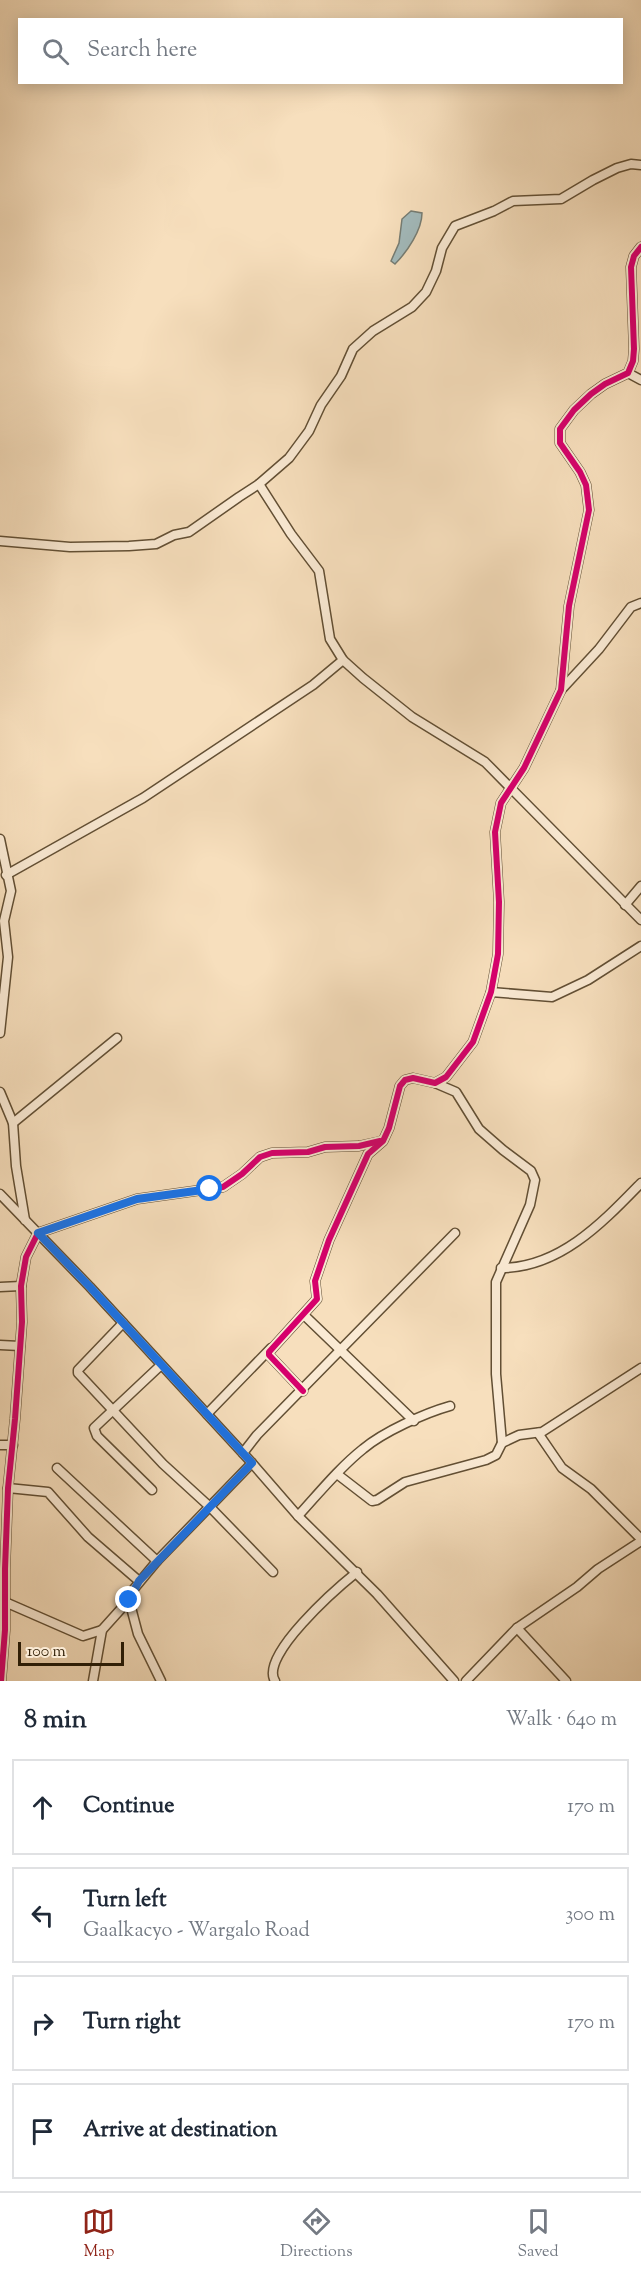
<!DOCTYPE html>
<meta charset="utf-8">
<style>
body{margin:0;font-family:"Sorts Mill Goudy",serif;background:#f2f2f3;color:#1f2937}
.scale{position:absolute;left:18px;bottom:15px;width:106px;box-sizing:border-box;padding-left:6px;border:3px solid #311f06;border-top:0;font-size:16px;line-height:21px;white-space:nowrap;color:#311f06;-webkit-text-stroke:4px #faead4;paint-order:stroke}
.stop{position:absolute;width:18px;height:18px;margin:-14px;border:4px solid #1a73e8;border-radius:50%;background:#fff}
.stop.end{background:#1a73e8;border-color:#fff;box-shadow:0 2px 6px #0008}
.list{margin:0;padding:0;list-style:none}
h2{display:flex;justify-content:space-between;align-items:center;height:78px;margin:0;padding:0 24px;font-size:26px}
h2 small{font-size:20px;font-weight:400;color:#747a83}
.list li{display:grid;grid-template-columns:39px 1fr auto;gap:18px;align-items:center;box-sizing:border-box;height:96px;margin:0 12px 12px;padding:0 12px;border:2px solid #e0e1e3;border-radius:0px}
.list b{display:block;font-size:22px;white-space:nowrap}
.list p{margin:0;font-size:20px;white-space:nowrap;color:#747a83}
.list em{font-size:20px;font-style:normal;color:#747a83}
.icon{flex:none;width:33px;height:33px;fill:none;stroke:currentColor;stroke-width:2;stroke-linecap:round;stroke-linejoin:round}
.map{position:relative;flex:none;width:641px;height:1681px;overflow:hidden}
.search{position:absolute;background:#fff;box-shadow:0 3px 15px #0003;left:18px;right:18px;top:18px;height:66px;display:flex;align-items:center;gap:15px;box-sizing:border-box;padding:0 21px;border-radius:0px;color:#747a83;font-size:22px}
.sheet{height:510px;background:#fff}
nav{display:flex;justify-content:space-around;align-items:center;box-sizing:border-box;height:84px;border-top:2px solid #e0e1e3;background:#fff;font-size:16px;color:#747a83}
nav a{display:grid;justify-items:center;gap:3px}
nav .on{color:#8f2418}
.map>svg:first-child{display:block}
</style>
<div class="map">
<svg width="641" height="1681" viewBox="0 0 641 1681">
<rect width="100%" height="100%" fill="#f7dfbd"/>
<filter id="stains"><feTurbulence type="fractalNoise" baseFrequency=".00333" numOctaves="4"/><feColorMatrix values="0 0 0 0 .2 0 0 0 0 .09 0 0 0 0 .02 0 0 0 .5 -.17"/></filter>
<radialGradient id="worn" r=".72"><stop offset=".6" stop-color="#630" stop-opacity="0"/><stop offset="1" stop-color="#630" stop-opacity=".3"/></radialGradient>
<path fill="#a2babc" stroke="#757c73" stroke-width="1.5" d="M411,211L422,213C422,230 407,252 395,264L391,261L399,243L402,219Z"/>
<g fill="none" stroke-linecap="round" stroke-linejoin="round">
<defs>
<g id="minor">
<polyline points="628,373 641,380"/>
<polyline points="259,484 291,534 319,571 330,639 343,660 363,678 412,717 485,762 641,920"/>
<polyline points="0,541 70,547 129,546 156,544 174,535 189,532 239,497 259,484 289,458 309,431 321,405 341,376 353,349 373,331 412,307 426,292 436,271 442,248 455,226 494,211 513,201 561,199 593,180 617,168 631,164 641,165"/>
<polyline points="561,690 599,649 631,607 641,603"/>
<polyline points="0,839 11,891 4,921 8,957 0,1033"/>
<polyline points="6,875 143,798 313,685 343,660"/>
<polyline points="625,905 641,886"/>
<polyline points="491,992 552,997 588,980 641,946"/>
<polyline points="435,1083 456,1092 479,1129 503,1150 531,1171 535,1180 530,1205 496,1282 496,1374 502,1443"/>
<polyline points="0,1092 13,1123 16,1166 25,1220"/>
<polyline points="13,1123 117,1038"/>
<polyline points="0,1194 90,1287 252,1463 298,1516 377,1594 454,1681"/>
<path d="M501,1268C560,1268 603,1222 641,1183"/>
<polyline points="0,1287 21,1286"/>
<polyline points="304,1315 414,1421"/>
<polyline points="123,1323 78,1370 78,1373 163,1464 210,1507 273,1572"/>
<polyline points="0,1345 20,1346"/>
<polyline points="303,1391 269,1355 269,1352 317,1299 315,1281 329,1240 368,1154 383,1141 389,1128 400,1086 405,1080 413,1078 435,1083 446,1077 473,1042 491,992 498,954 499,902 495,832 501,803 524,768 561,690 569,606 589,510 586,485 580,472 560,443 560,429 574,410 591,394 605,384 628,373 633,361 634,349 631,267 634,256 641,247"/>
<polyline points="207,1414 271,1348"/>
<polyline points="538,1433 562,1468 591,1489 641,1539"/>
<polyline points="0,1445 13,1445"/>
<polyline points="243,1453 257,1435 455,1233"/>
<polyline points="57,1468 157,1561"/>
<polyline points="337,1474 372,1501 377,1500 405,1482 486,1460 496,1455 502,1443 519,1435 542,1432 641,1368"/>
<polyline points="8,1488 48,1492 88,1537 139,1581"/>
<polyline points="152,1490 97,1436 94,1428 161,1365"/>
<path d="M298,1516C319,1493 339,1468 363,1449C383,1432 425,1413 450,1406"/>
<polyline points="5,1602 83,1636 102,1630 129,1600"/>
<polyline points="517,1628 566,1681"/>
<polyline points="1,1681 5,1630 5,1569 8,1488 15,1419 22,1322 21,1286 26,1257 38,1233 137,1199 223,1187 242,1174 260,1157 272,1153 308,1152 325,1147 359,1146 382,1141"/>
<polyline points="93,1681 102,1630"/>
<polyline points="161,1681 138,1634 129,1600 133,1590 157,1561 252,1463"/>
<path d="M275,1681C259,1656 337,1588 357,1572"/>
<polyline points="466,1681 517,1628 577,1587 598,1569 641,1541"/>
</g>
</defs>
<use href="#minor" stroke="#624f34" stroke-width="11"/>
<use href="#minor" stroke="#faead4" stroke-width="8"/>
<defs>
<g id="cycleway">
<polyline points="303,1391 269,1355 269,1352 317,1299 315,1281 329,1240 368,1154 383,1141 389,1128 400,1086 405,1080 413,1078 435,1083 446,1077 473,1042 491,992 498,954 499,902 495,832 501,803 524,768 561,690 569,606 589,510 586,485 580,472 560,443 560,429 574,410 591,394 605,384 628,373 633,361 634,349 631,267 634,256 641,247"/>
<polyline points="1,1681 5,1630 5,1569 8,1488 15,1419 22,1322 21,1286 26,1257 38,1233 137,1199 223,1187 242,1174 260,1157 272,1153 308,1152 325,1147 359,1146 380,1141"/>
</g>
</defs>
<use href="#cycleway" stroke="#faead4" stroke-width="10"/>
<use href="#cycleway" stroke="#d6006c" stroke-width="6"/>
</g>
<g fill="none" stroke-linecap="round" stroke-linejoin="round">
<polyline stroke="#1a73e8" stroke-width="8" points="129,1600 139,1581 252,1463 90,1287 38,1233 137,1199 210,1189"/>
</g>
<rect width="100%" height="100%" filter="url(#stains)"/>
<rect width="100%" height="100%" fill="url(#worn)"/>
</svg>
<div class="scale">100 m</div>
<div class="stop" style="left:210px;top:1189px"></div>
<div class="stop end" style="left:129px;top:1600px"></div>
<div class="search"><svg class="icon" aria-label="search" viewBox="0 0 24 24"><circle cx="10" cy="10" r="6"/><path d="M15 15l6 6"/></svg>Search here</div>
</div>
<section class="sheet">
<h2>8 min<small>Walk · 640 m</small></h2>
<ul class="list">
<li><svg class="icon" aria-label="ahead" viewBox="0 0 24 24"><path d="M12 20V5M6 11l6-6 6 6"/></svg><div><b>Continue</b></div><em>170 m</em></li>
<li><svg class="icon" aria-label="left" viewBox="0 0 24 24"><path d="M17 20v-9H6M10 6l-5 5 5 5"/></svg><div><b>Turn left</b><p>Gaalkacyo - Wargalo Road</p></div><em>300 m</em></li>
<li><svg class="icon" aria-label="right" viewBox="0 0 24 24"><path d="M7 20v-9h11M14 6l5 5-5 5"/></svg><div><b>Turn right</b></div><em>170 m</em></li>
<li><svg class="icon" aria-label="arrive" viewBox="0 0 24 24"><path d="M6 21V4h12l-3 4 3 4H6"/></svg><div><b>Arrive at destination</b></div></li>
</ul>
</section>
<nav>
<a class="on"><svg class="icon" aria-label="map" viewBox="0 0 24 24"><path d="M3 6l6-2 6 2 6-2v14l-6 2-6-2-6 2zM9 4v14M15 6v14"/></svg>Map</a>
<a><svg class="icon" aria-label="directions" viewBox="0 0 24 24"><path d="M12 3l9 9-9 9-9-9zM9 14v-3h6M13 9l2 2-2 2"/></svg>Directions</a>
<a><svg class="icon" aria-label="saved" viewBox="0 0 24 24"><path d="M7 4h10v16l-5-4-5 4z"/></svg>Saved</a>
</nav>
